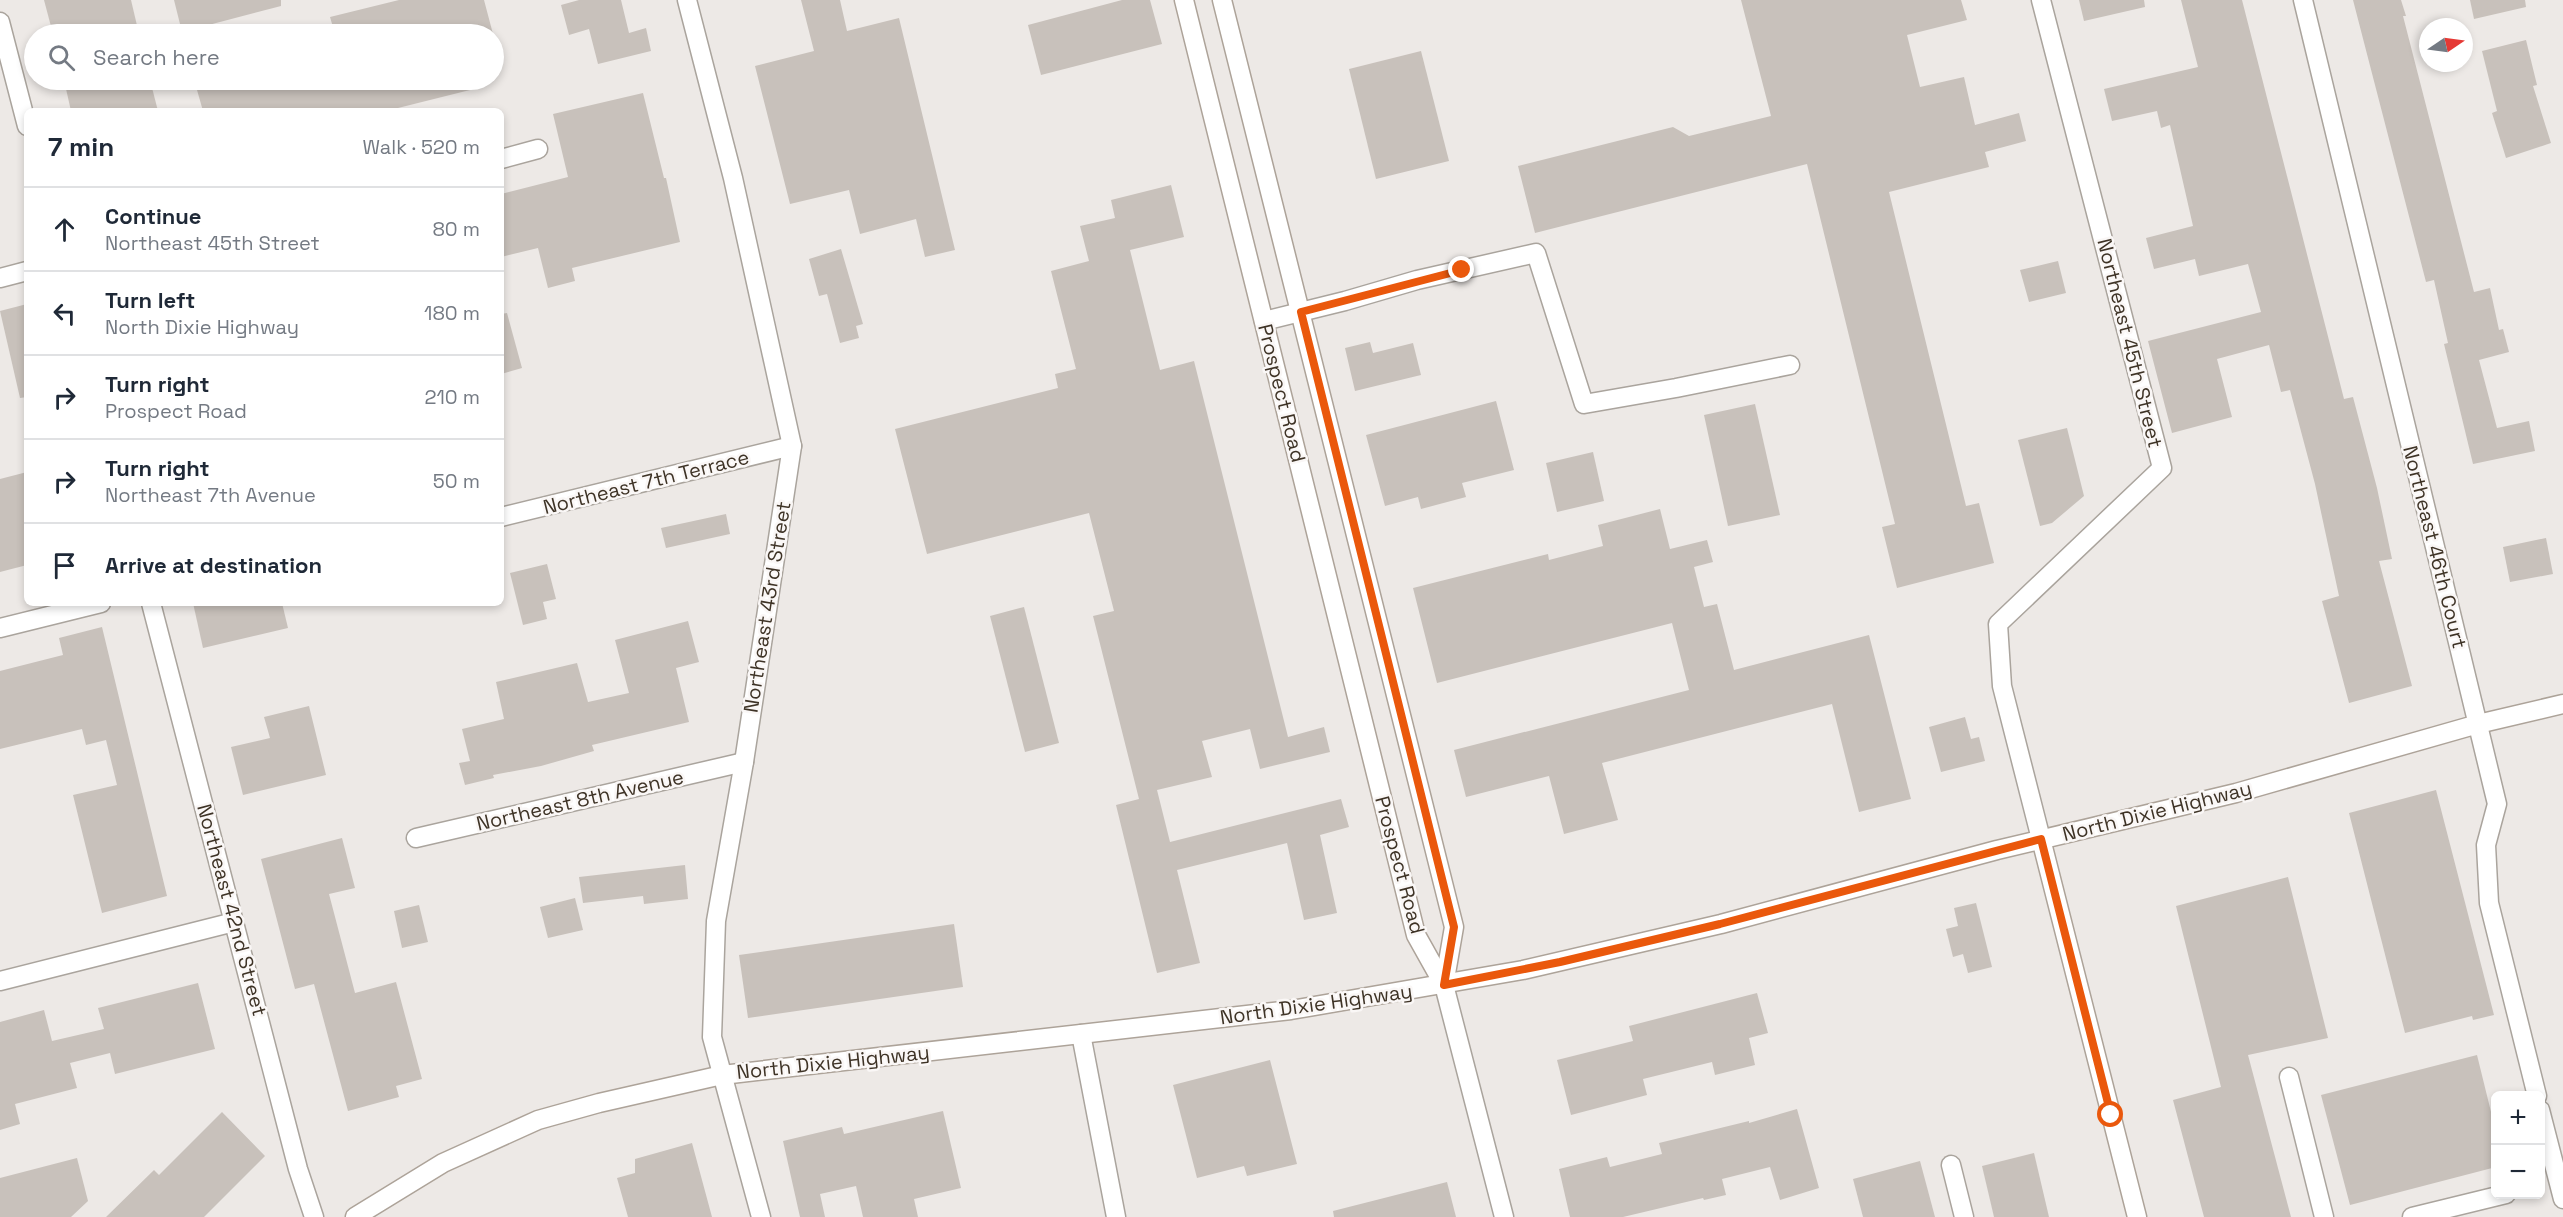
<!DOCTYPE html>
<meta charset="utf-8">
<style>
body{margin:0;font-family:"Space Grotesk",sans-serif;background:#f6f6f7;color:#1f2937}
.controls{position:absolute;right:18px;bottom:18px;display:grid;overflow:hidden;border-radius:9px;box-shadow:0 3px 9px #0003}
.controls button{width:54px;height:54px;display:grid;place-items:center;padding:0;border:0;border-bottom:2px solid #e0e1e3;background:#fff;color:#1f2937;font:30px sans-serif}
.compass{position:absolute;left:2419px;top:18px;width:54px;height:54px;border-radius:50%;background:#fff;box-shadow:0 3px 9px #0003;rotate:77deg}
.stop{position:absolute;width:18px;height:18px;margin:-14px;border:4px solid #ea580c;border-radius:50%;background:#fff}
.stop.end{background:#ea580c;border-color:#fff;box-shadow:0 2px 6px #0008}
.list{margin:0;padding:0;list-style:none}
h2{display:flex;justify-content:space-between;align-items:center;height:78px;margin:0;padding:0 24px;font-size:26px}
h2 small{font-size:20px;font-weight:400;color:#747a83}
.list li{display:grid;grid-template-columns:39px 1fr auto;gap:18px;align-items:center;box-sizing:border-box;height:84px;padding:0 24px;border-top:2px solid #e0e1e3}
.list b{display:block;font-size:22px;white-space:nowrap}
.list p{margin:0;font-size:20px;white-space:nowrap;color:#747a83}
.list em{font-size:20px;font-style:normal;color:#747a83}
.icon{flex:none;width:33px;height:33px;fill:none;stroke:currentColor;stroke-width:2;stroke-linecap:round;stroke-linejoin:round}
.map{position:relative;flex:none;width:2563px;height:1217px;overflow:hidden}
.search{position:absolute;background:#fff;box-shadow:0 3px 9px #0003;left:24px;top:24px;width:480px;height:66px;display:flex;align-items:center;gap:15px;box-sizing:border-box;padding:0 21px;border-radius:33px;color:#747a83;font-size:22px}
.panel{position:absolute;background:#fff;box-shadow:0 3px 9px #0003;left:24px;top:108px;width:480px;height:498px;border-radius:9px}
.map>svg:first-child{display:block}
</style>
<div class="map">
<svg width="2563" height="1217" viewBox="0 0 2563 1217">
<rect width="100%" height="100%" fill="#ede9e6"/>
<g fill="#c8c1bb">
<polygon points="44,0 131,0 139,34 53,34"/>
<polygon points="174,0 281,0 281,6 182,32"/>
<polygon points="399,0 484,0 493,34 420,34 418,24 374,34 335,34 330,17"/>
<polygon points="579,0 621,0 629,33 646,28 651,51 598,64 589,29 569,35 561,5"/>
<polygon points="801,0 840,0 847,31 899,18 955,250 925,257 916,219 860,234 849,190 790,204 755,66 814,51"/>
<polygon points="1122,0 1150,0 1162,44 1041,75 1028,25"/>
<polygon points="1741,0 1961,0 1967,20 1907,35 1920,87 1964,77 1975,125 2019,113 2026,141 1985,152 1989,167 1889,192 1966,506 1979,503 1994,563 1897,588 1882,527 1895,524 1807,164 1535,233 1518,166 1673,127 1689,136 1771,116"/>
<polygon points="2079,0 2144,0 2145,7 2084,21"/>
<polygon points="2181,0 2242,0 2344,399 2353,397 2377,488 2392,559 2379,561 2412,686 2349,703 2322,601 2339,596 2315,484 2290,390 2281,392 2269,345 2217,359 2232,417 2172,433 2148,341 2261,312 2248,264 2199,276 2195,259 2154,269 2146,238 2193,226 2170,125 2161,128 2157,111 2112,121 2104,89 2198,67"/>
<polygon points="2353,0 2401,0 2406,16 2403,16 2474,292 2490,288 2499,330 2503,329 2509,352 2479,360 2497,428 2529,421 2535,451 2473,464 2444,344 2448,343 2434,280 2426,282"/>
<polygon points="2470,0 2525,0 2526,7 2474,19"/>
<polygon points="2526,40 2537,85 2533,86 2551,143 2506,158 2492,113 2497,111 2482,51"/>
<polygon points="1421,51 1449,161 1376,179 1349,69"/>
<polygon points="64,80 150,80 158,111 71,111"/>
<polygon points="238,80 485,80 486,86 386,111 203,111 197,90"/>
<polygon points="643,93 664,178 666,178 680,242 572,268 575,281 548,288 538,248 501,257 501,194 568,177 553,114"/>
<polygon points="1171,185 1184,237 1130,250 1160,370 1194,361 1288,737 1324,727 1330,752 1260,769 1250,729 1202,741 1212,777 1157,790 1170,842 1341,799 1349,827 1320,835 1337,913 1304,920 1287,843 1177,870 1200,963 1157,973 1116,805 1139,799 1093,616 1114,611 1089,513 927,554 895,429 1058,388 1055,374 1076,369 1051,271 1089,261 1080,226 1115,218 1111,200"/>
<polygon points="841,249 863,324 856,326 859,338 840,343 827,294 819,296 809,259"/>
<polygon points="2058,261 2066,293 2029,302 2020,270"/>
<polygon points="27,304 27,397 20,398 0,311"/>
<polygon points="507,313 522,368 501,374 501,314"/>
<polygon points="1370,342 1373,353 1413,343 1421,375 1355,391 1345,348"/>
<polygon points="1496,401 1514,470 1462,483 1466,497 1421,509 1418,497 1385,506 1366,435"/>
<polygon points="1755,404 1780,515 1728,526 1704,415"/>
<polygon points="2067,428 2084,496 2052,523 2040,526 2018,440"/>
<polygon points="1593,452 1604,501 1557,512 1546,463"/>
<polygon points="27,472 27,565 0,572 0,479"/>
<polygon points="1660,509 1670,549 1707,540 1713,562 1694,567 1704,607 1717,604 1734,670 1869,635 1911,799 1859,812 1832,704 1602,763 1618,820 1564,834 1549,776 1466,797 1454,750 1689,690 1672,623 1437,683 1413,588 1548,554 1549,560 1603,546 1598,525"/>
<polygon points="726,514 730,534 666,548 661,528"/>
<polygon points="2546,538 2553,574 2510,582 2503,547"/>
<polygon points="547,564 556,599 543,602 547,619 523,625 510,573"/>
<polygon points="193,603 282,603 288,628 203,648"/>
<polygon points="1024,607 1059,743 1025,752 990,616"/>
<polygon points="688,621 699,662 676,668 689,722 592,745 594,751 541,766 493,775 494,778 465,785 459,763 470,761 462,729 504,719 496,682 577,663 588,702 629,693 615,640"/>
<polygon points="102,627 167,896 102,913 73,795 117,785 106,740 86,745 82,729 0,749 0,671 63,655 59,638"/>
<polygon points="309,706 326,775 243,795 231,747 270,738 264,717"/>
<polygon points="1965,717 1971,739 1979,737 1985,761 1941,772 1929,727"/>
<polygon points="2436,790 2494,1015 2473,1020 2472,1016 2405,1033 2349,813"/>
<polygon points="342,838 355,888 329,894 355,993 396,982 422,1079 396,1086 399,1097 348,1111 314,984 295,989 261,859"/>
<polygon points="685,865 688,899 644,904 643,896 583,903 579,877"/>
<polygon points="2288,877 2328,1038 2248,1055 2291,1217 2204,1217 2173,1100 2221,1087 2176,906"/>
<polygon points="575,898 583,930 548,938 540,907"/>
<polygon points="1976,903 1992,967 1968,973 1963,954 1953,957 1946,929 1958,926 1954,908"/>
<polygon points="419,905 428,942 402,948 394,911"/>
<polygon points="954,924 963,987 748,1018 739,955"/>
<polygon points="198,983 215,1049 115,1074 110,1053 70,1063 77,1088 15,1104 20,1124 0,1130 0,1022 44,1010 52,1041 104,1029 98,1008"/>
<polygon points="1757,993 1768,1033 1749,1038 1755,1065 1715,1075 1712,1062 1643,1079 1647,1095 1571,1115 1557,1060 1633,1041 1629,1026"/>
<polygon points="2477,1055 2492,1116 2496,1115 2496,1167 2350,1205 2321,1095"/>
<polygon points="1270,1060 1297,1164 1247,1176 1244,1166 1197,1178 1173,1085"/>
<polygon points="1797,1109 1819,1188 1780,1200 1770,1167 1722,1179 1726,1195 1704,1200 1703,1198 1623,1217 1570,1217 1559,1169 1607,1157 1610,1167 1662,1154 1659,1143 1749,1121 1749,1123"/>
<polygon points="943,1111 961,1188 914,1199 918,1217 863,1217 856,1186 820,1194 825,1217 800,1217 783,1141 842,1127 844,1134"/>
<polygon points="222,1112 265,1156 204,1217 106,1217 154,1170 159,1175"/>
<polygon points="692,1143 712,1217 628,1217 617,1178 635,1173 635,1159"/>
<polygon points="2034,1153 2049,1217 1994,1217 1982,1166"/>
<polygon points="77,1158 88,1201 71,1217 0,1217 0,1178"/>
<polygon points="1920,1161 1935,1217 1863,1217 1853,1179"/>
<polygon points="1447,1182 1456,1217 1334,1217 1333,1211"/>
</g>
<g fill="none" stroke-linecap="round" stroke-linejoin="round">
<defs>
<g id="street">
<polyline points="687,0 733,178 792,446 744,762 716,921 712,1037 761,1217"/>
<polyline points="2303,0 2497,804 2486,845 2489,903 2537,1096"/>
<polyline points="0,22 27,126"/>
<polyline points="501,159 538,149"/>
<polyline points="0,278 27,271"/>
<polyline points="1264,321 1345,301 1417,280 1536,253 1584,404 1676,388 1790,365"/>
<polyline points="501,517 792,446"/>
<polyline points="151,603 298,1169 314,1217"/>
<polyline points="0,628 101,603"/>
<polyline points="416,838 744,762"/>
<polyline points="2041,839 2002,686 1998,624 2162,468 2041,0"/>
<polyline points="0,981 234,922"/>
<polyline points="1444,985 1504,1217"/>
<polyline points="1081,1034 1116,1217"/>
<polyline points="2289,1077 2324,1217"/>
<polyline points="2540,1110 2563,1199"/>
<polyline points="1951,1165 1964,1217"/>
<polyline points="2412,1217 2506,1194"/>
</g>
<g id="secondary">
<polyline points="1184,0 1416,935 1444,985"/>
<polyline points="1222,0 1454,927 1444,985"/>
<polyline points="2041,839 2137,1217"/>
<polyline points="355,1217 443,1163 538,1120 599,1103 722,1075 1291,1010 1523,970 1721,924 1997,850 2236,793 2478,724 2563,704"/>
</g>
</defs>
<use href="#street" stroke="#aaa49d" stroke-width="21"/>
<use href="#secondary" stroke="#ada399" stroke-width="21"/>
<use href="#street" stroke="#fff" stroke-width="18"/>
<use href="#secondary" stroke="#fff" stroke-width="18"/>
</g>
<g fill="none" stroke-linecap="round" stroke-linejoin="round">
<polyline stroke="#ea580c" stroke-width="8" points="1462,270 1301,312 1454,927 1444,985 1560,962 1720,924 2041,839 2111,1115"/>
</g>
<g text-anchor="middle" stroke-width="5" stroke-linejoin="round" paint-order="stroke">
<g font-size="20" fill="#3e3326" stroke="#faf7f6">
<text transform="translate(2130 343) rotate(76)" y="7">Northeast 45th Street</text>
<text transform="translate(1282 393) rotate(76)" y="7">Prospect Road</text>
<text transform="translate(646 482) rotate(-14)" y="7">Northeast 7th Terrace</text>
<text transform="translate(2435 547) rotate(76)" y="7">Northeast 46th Court</text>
<text transform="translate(767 607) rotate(-81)" y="7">Northeast 43rd Street</text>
<text transform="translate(580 800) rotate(-13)" y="7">Northeast 8th Avenue</text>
<text transform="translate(2157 811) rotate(-14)" y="7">North Dixie Highway</text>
<text transform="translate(1400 865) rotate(75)" y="7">Prospect Road</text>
<text transform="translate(232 910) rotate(75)" y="7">Northeast 42nd Street</text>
<text transform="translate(1316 1004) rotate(-8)" y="7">North Dixie Highway</text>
<text transform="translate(833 1062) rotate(-6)" y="7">North Dixie Highway</text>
</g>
</g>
</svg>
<div class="controls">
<button>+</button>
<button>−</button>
</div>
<svg class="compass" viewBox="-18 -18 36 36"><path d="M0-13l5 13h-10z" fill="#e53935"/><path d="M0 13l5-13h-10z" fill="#747a83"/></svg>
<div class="stop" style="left:2111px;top:1115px"></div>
<div class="stop end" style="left:1462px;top:270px"></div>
<div class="search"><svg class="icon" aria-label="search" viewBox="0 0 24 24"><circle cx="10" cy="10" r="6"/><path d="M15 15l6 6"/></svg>Search here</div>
<section class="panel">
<h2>7 min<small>Walk · 520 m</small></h2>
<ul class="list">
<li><svg class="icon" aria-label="ahead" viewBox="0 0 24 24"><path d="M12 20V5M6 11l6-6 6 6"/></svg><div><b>Continue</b><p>Northeast 45th Street</p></div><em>80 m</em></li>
<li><svg class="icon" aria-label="left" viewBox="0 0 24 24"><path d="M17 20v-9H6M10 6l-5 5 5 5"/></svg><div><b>Turn left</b><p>North Dixie Highway</p></div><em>180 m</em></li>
<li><svg class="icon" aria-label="right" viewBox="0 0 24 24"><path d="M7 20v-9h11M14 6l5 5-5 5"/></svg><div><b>Turn right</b><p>Prospect Road</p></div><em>210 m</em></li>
<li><svg class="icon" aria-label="right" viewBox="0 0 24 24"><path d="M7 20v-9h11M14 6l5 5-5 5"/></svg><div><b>Turn right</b><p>Northeast 7th Avenue</p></div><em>50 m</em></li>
<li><svg class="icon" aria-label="arrive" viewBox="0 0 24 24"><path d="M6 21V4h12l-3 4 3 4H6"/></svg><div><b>Arrive at destination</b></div></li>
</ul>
</section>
</div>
